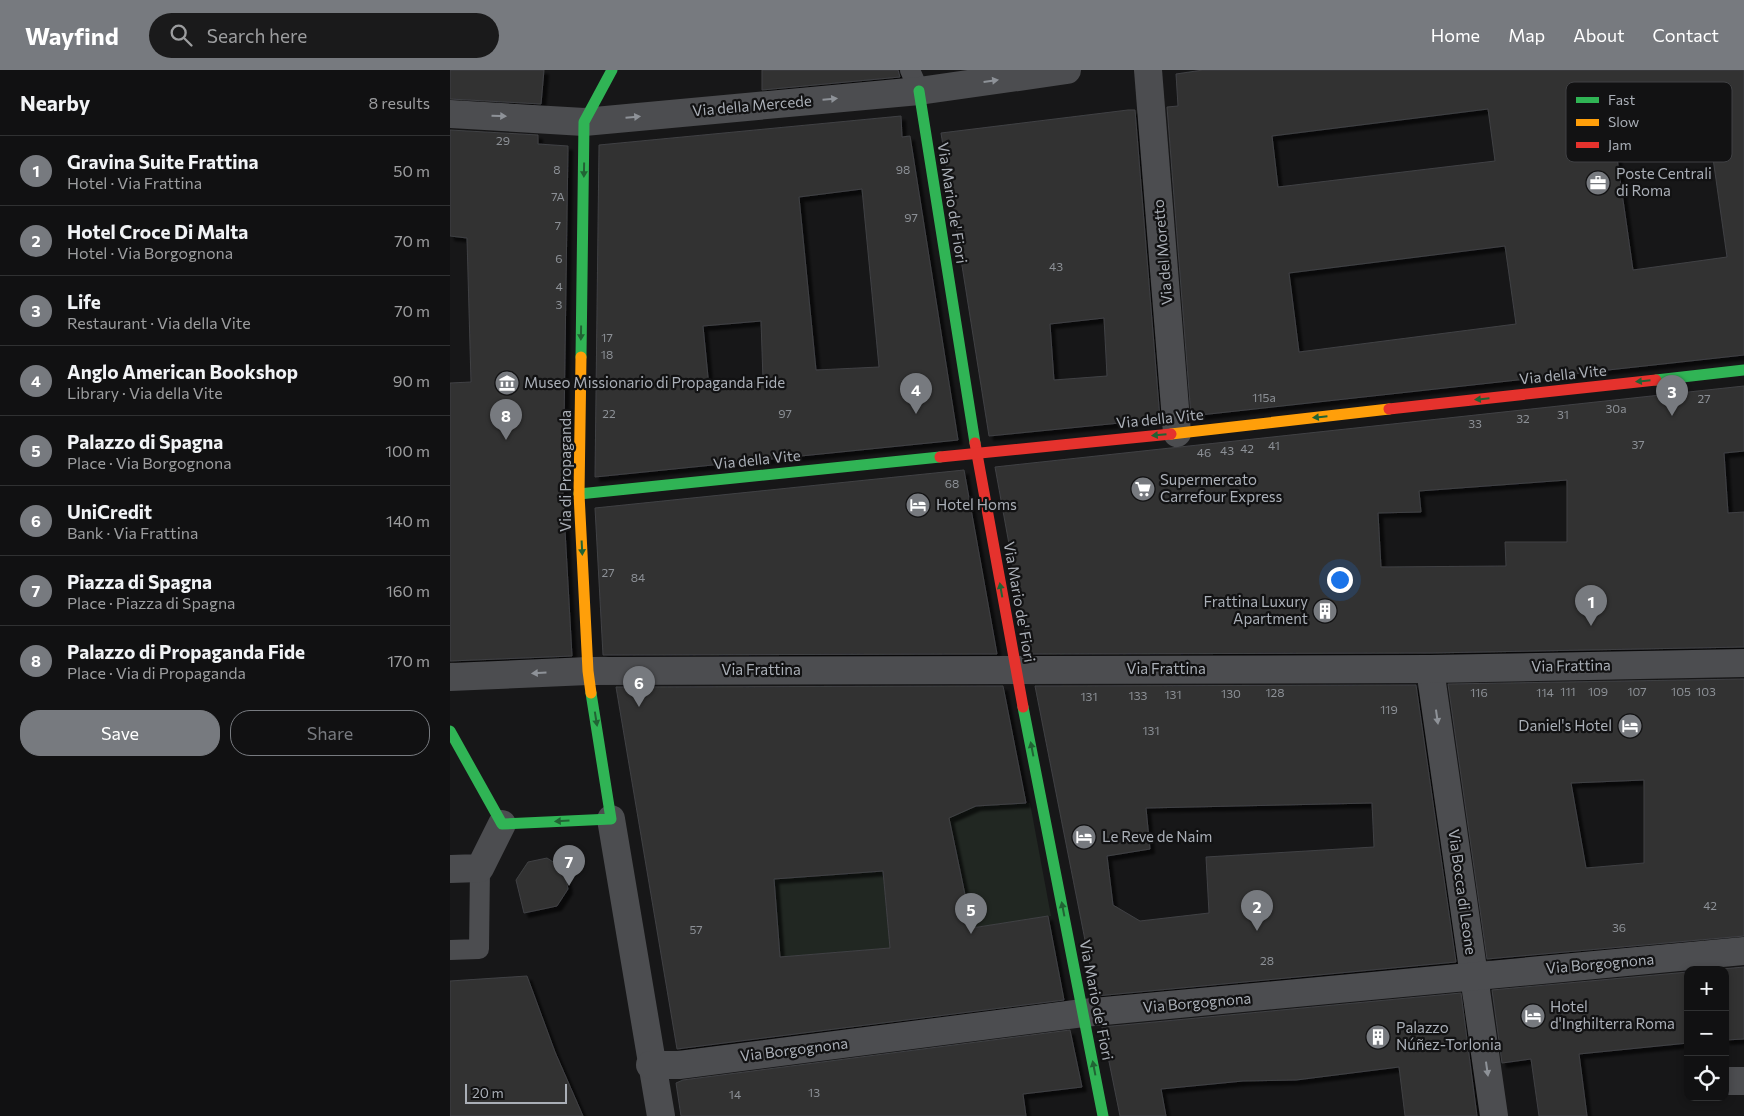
<!DOCTYPE html>
<meta charset="utf-8">
<style>
body{margin:0;font-family:Commissioner,sans-serif;background:#1a1a1b;color:#f1f3f6}
.controls{position:absolute;right:15px;bottom:15px;display:grid;overflow:hidden;border-radius:10px;box-shadow:0 2px 8px #0003}
.controls button{width:45px;height:45px;display:grid;place-items:center;padding:0;border:0;border-bottom:1px solid #303132;background:#111112;color:#f1f3f6;font:25px sans-serif}
.scale{position:absolute;left:15px;bottom:12px;width:102px;box-sizing:border-box;padding-left:5px;border:2px solid #aaafb7;border-top:0;font-size:14px;line-height:18px;white-space:nowrap;color:#aaafb7;-webkit-text-stroke:4px #121213;paint-order:stroke}
.you{position:absolute;left:889px;top:509px;width:18px;height:18px;margin:-12px;border:4px solid #fff;border-radius:50%;background:#1a73e8;box-shadow:0 0 0 8px #1a73e833}
.badge{display:grid;place-items:center;width:32px;height:32px;border-radius:50%;background:#777a7f;color:#fff;font-size:16px;font-weight:700}
.pin{position:absolute;translate:-50% -41px;filter:drop-shadow(0 1px 2px #0008)}
.pin::after{content:'';position:absolute;top:26px;width:18px;height:15px;background:inherit;clip-path:polygon(0 0,100% 0,50% 100%)}
.list{margin:0;padding:0;list-style:none}
h2{display:flex;justify-content:space-between;align-items:center;height:65px;margin:0;padding:0 20px;font-size:21px}
h2 small{font-size:16px;font-weight:400;color:#9c9d9f}
.list li{display:grid;grid-template-columns:32px 1fr auto;gap:15px;align-items:center;box-sizing:border-box;height:70px;padding:0 20px;border-top:1px solid #303132}
.list b{display:block;font-size:19px;white-space:nowrap}
.list p{margin:0;font-size:16px;white-space:nowrap;color:#9c9d9f}
.list em{font-size:16px;font-style:normal;color:#9c9d9f}
.actions{display:flex;gap:10px;padding:15px 20px}
.actions a{flex:1;padding:11px 0;border:1px solid #777a7f;border-radius:20px;text-align:center;font-size:18px;color:#777a7f}
.actions .main{background:#777a7f;color:#fff}
.icon{flex:none;width:28px;height:28px;fill:none;stroke:currentColor;stroke-width:2;stroke-linecap:round;stroke-linejoin:round}
.map{position:relative;flex:none;width:1294px;height:1046px;overflow:hidden}
header{display:flex;align-items:center;gap:30px;box-sizing:border-box;height:70px;padding:0 25px;background:#777a7f;color:#fff}
header strong{font-size:24px}
nav{display:flex;gap:28px;margin-inline-start:auto;font-size:18px}
.search{width:350px;height:45px;background:#1a1a1b;display:flex;align-items:center;gap:12px;box-sizing:border-box;padding:0 18px;border-radius:28px;color:#9c9d9f;font-size:19px}
main{display:flex}
aside{flex:1;background:#111112}
.map>svg:first-child{display:block}
</style>
<header>
<strong>Wayfind</strong>
<div class="search"><svg class="icon" aria-label="search" viewBox="0 0 24 24"><circle cx="10" cy="10" r="6"/><path d="M15 15l6 6"/></svg>Search here</div>
<nav><a>Home</a><a>Map</a><a>About</a><a>Contact</a></nav>
</header>
<main>
<aside>
<h2>Nearby<small>8 results</small></h2>
<ul class="list">
<li><span class="badge">1</span><div><b>Gravina Suite Frattina</b><p>Hotel · Via Frattina</p></div><em>50 m</em></li>
<li><span class="badge">2</span><div><b>Hotel Croce Di Malta</b><p>Hotel · Via Borgognona</p></div><em>70 m</em></li>
<li><span class="badge">3</span><div><b>Life</b><p>Restaurant · Via della Vite</p></div><em>70 m</em></li>
<li><span class="badge">4</span><div><b>Anglo American Bookshop</b><p>Library · Via della Vite</p></div><em>90 m</em></li>
<li><span class="badge">5</span><div><b>Palazzo di Spagna</b><p>Place · Via Borgognona</p></div><em>100 m</em></li>
<li><span class="badge">6</span><div><b>UniCredit</b><p>Bank · Via Frattina</p></div><em>140 m</em></li>
<li><span class="badge">7</span><div><b>Piazza di Spagna</b><p>Place · Piazza di Spagna</p></div><em>160 m</em></li>
<li><span class="badge">8</span><div><b>Palazzo di Propaganda Fide</b><p>Place · Via di Propaganda</p></div><em>170 m</em></li>
</ul>
<div class="actions"><a class="main">Save</a><a>Share</a></div>
</aside>
<div class="map">
<svg width="1294" height="1046" viewBox="0 0 1294 1046">
<defs>
<filter id="shadow"><feDropShadow dx="4.5" dy="4.5" stdDeviation="1" flood-color="#0009"/></filter>
</defs>
<rect width="100%" height="100%" fill="#171718"/>
<g fill="#212722">
<polygon points="580,733 601,846 522,858 499,748 526,736"/>
<polygon points="433,801 440,878 330,887 324,809"/>
</g>
<g fill="#323233" stroke="#404144" fill-rule="evenodd" filter="url(#shadow)">
<polygon points="0,0 94,0 91,34 0,29"/>
<polygon points="312,0 448,0 450,7 312,20"/>
<path d="M753,0H1294V285L741,346L717,37L728,36L726,4ZM1254,25L1277,187L1183,200L1160,39ZM1038,39L1045,91L828,117L822,66ZM1055,176L1066,254L849,282L839,203Z"/>
<path d="M678,40H685L710,349L539,366L491,63ZM654,248L657,306L604,310L600,254Z"/>
<path d="M451,46L452,67L460,66L508,370L145,407L149,75ZM412,119L429,297L366,300L349,127ZM311,251L313,310L259,317L253,256Z"/>
<polygon points="0,60 88,65 88,74 118,76 113,424 122,586 0,591 0,313 21,312 17,168 0,166"/>
<path d="M1294,316V381L1274,383L1278,443L1294,442V577L980,583L579,584L545,397ZM1117,410V472H1055L1056,496L931,497L928,443L971,442L969,421Z"/>
<polygon points="514,400 547,584 153,585 145,438"/>
<path d="M1294,609V866L1037,889L998,614ZM1194,710V793L1136,798L1121,713Z"/>
<path d="M966,615L1006,892L646,926L585,616ZM922,733L924,777L756,787L759,843L690,851L663,835L657,786L700,779L696,738Z"/>
<path d="M553,616L576,733L526,736L499,748L522,858L598,846L614,930L227,979L166,617ZM433,801L440,878L330,887L324,809Z"/>
<polygon points="97,788 114,799 118,819 107,836 74,843 66,810 78,792"/>
<polygon points="1294,897 1294,969 1275,970 1275,900 1261,900"/>
<polygon points="1238,902 1238,973 1129,984 1137,1046 1089,1046 1081,989 1052,993 1042,920"/>
<polygon points="77,906 105,982 133,1046 0,1046 0,911"/>
<polygon points="1011,923 1027,1046 955,1046 949,997 846,1010 793,1011 711,1019 716,1046 670,1046 652,957"/>
<polygon points="620,960 632,1017 573,1024 576,1046 231,1046 226,1013 233,1010"/>
</g>
<g fill="none" stroke-linecap="round" stroke-linejoin="round">
<g stroke="#4c4d50" stroke-width="20">
<polyline points="460,0 469,21"/>
<polyline points="0,880 29,879 30,798"/>
</g>
<g stroke="#4c4d50" stroke-width="28">
<polyline points="698,0 727,363"/>
<polyline points="0,44 134,52 469,21 617,0"/>
<polyline points="980,599 1044,1046"/>
<polyline points="0,607 138,601 980,599 1294,593"/>
<polyline points="161,749 211,1046"/>
<polyline points="0,799 30,798 52,754"/>
<polyline points="200,995 229,995 633,943 1294,881"/>
<polyline points="1279,1011 1294,1011"/>
</g>
<g stroke="#30b455" stroke-width="11">
<polyline points="469,21 525,373"/>
<polyline points="131,287 134,52 162,0"/>
<polyline points="1206,310 1294,300"/>
<polyline points="129,424 490,387"/>
<polyline points="573,637 653,1046"/>
<polyline points="0,661 52,754 161,749 141,623"/>
</g>
<g stroke="#ff9f0a" stroke-width="11">
<polyline points="131,287 129,424 138,601 141,623"/>
<polyline points="721,364 939,339"/>
</g>
<g stroke="#e5322d" stroke-width="11">
<polyline points="939,339 1206,310"/>
<polyline points="525,373 573,637"/>
<polyline points="490,387 721,364"/>
</g>
</g>
<defs><path id="oneway-solid" d="M-6-.8H1V-3.2L6.5 0L1 3.2V.8H-6Z" transform="scale(1.25)"/></defs>
<g fill="#8e9298">
<use href="#oneway-solid" transform="translate(541 11) rotate(-8)"/>
<use href="#oneway-solid" transform="translate(380 29) rotate(-5)"/>
<use href="#oneway-solid" transform="translate(49 46) rotate(2)"/>
<use href="#oneway-solid" transform="translate(183 47) rotate(-5)"/>
<use href="#oneway-solid" transform="translate(89 603) rotate(177)"/>
<use href="#oneway-solid" transform="translate(987 647) rotate(82)"/>
<use href="#oneway-solid" transform="translate(1037 999) rotate(82)"/>
</g>
<g fill="#216334">
<use href="#oneway-solid" transform="translate(134 100) rotate(91)"/>
<use href="#oneway-solid" transform="translate(131 263) rotate(91)"/>
<use href="#oneway-solid" transform="translate(1193 311) rotate(174)"/>
<use href="#oneway-solid" transform="translate(1032 329) rotate(174)"/>
<use href="#oneway-solid" transform="translate(870 347) rotate(174)"/>
<use href="#oneway-solid" transform="translate(709 365) rotate(175)"/>
<use href="#oneway-solid" transform="translate(132 478) rotate(87)"/>
<use href="#oneway-solid" transform="translate(551 520) rotate(-100)"/>
<use href="#oneway-solid" transform="translate(146 649) rotate(81)"/>
<use href="#oneway-solid" transform="translate(582 679) rotate(-101)"/>
<use href="#oneway-solid" transform="translate(112 751) rotate(177)"/>
<use href="#oneway-solid" transform="translate(613 839) rotate(-101)"/>
<use href="#oneway-solid" transform="translate(644 998) rotate(-101)"/>
</g>
<defs>
<symbol id="office-disc" viewBox="-11 -11 22 22"><circle r="9.5" fill="#777a7f" stroke="#121213"/><path d="M-6-3h4V-5.5h4V-3h4V5H-6ZM-1-4.5V-3h2v-1.5ZM-6 0V1H6V0Z" fill="#fff"/></symbol>
<symbol id="museum-disc" viewBox="-11 -11 22 22"><circle r="9.5" fill="#777a7f" stroke="#121213"/><path d="M0-6L6-3V-2H-6V-3ZM-5-1h2V3h-2ZM-1-1h2V3h-2ZM3-1h2V3H3ZM-6 4H6V6H-6Z" fill="#fff"/></symbol>
<symbol id="supermarket-disc" viewBox="-11 -11 22 22"><circle r="9.5" fill="#777a7f" stroke="#121213"/><path d="M-6-5.5h2.5l.6 2H6L4.5 2H-2.5L-4.4-4H-6ZM-1.5 3.2a1.3 1.3 0 1 0 .1 0ZM3 3.2a1.3 1.3 0 1 0 .1 0Z" fill="#fff"/></symbol>
<symbol id="hotel-disc" viewBox="-11 -11 22 22"><circle r="9.5" fill="#777a7f" stroke="#121213"/><path d="M-6-4.5h1.5V1H6V5H4.5V3h-9V5H-6ZM-4 0a1.8 1.8 0 1 1 3.6 0ZM.5 0V-2.5h3Q6-2.5 6 0Z" fill="#fff"/></symbol>
<symbol id="building-disc" viewBox="-11 -11 22 22"><circle r="9.5" fill="#777a7f" stroke="#121213"/><path d="M-4-6H4V6H1V3H-1V6H-4ZM-2.5-4.3h1.7v1.8h-1.7ZM.8-4.3h1.7v1.8H.8ZM-2.5-1h1.7V.8h-1.7ZM.8-1h1.7V.8H.8Z" fill="#fff"/></symbol>
</defs>
<g fill-rule="evenodd">
<use href="#office-disc" x="1134" y="99" width="28" height="28"/>
<use href="#museum-disc" x="43" y="299" width="28" height="28"/>
<use href="#supermarket-disc" x="679" y="405" width="28" height="28"/>
<use href="#hotel-disc" x="454" y="421" width="28" height="28"/>
<use href="#building-disc" x="861" y="527" width="28" height="28"/>
<use href="#hotel-disc" x="1166" y="642" width="28" height="28"/>
<use href="#hotel-disc" x="620" y="753" width="28" height="28"/>
<use href="#hotel-disc" x="1069" y="932" width="28" height="28"/>
<use href="#building-disc" x="914" y="953" width="28" height="28"/>
</g>
<g text-anchor="middle" stroke-width="4.5" stroke-linejoin="round" paint-order="stroke">
<g font-size="12" fill="#8c9096">
<text x="53" y="75">29</text>
<text x="107" y="104">8</text>
<text x="453" y="104">98</text>
<text x="108" y="131">7A</text>
<text x="461" y="152">97</text>
<text x="108" y="160">7</text>
<text x="109" y="193">6</text>
<text x="606" y="201">43</text>
<text x="109" y="221">4</text>
<text x="109" y="239">3</text>
<text x="157" y="272">17</text>
<text x="157" y="289">18</text>
<text x="814" y="332">115a</text>
<text x="1254" y="333">27</text>
<text x="1166" y="343">30a</text>
<text x="159" y="348">22</text>
<text x="335" y="348">97</text>
<text x="1113" y="349">31</text>
<text x="1073" y="353">32</text>
<text x="1025" y="358">33</text>
<text x="1188" y="379">37</text>
<text x="824" y="380">41</text>
<text x="797" y="383">42</text>
<text x="777" y="385">43</text>
<text x="754" y="387">46</text>
<text x="502" y="418">68</text>
<text x="158" y="507">27</text>
<text x="188" y="512">84</text>
<text x="1118" y="626">111</text>
<text x="1148" y="626">109</text>
<text x="1187" y="626">107</text>
<text x="1231" y="626">105</text>
<text x="1256" y="626">103</text>
<text x="825" y="627">128</text>
<text x="1029" y="627">116</text>
<text x="1095" y="627">114</text>
<text x="781" y="628">130</text>
<text x="723" y="629">131</text>
<text x="688" y="630">133</text>
<text x="639" y="631">131</text>
<text x="939" y="644">119</text>
<text x="701" y="665">131</text>
<text x="1260" y="840">42</text>
<text x="1169" y="862">36</text>
<text x="246" y="864">57</text>
<text x="817" y="895">28</text>
<text x="364" y="1027">13</text>
<text x="285" y="1029">14</text>
</g>
<g font-size="15" fill="#aaafb7" stroke="#121213">
<text transform="translate(302 36) rotate(-5)" y="5">Via della Mercede</text>
<text transform="translate(502 133) rotate(81)" y="5">Via Mario de' Fiori</text>
<text transform="translate(713 182) rotate(-95)" y="5">Via del Moretto</text>
<text transform="translate(1113 305) rotate(-6)" y="5">Via della Vite</text>
<text transform="translate(710 349) rotate(-6)" y="5">Via della Vite</text>
<text transform="translate(307 390) rotate(-6)" y="5">Via della Vite</text>
<text transform="translate(116 401) rotate(-90)" y="5">Via di Propaganda</text>
<text transform="translate(569 532) rotate(80)" y="5">Via Mario de' Fiori</text>
<text transform="translate(1121 596) rotate(-1)" y="5">Via Frattina</text>
<text x="716" y="604">Via Frattina</text>
<text x="311" y="605">Via Frattina</text>
<text transform="translate(1012 822) rotate(82)" y="5">Via Bocca di Leone</text>
<text transform="translate(1150 894) rotate(-5)" y="5">Via Borgognona</text>
<text transform="translate(646 930) rotate(79)" y="5">Via Mario de' Fiori</text>
<text transform="translate(747 933) rotate(-5)" y="5">Via Borgognona</text>
<text transform="translate(344 980) rotate(-7)" y="5">Via Borgognona</text>
</g>
<g font-size="15" fill="#aaafb7" stroke="#121213" text-anchor="start">
<text x="1166" y="109">Poste Centrali<tspan x="1166" dy="17">di Roma</tspan></text>
<text x="74" y="318">Museo Missionario di Propaganda Fide</text>
<text x="710" y="415">Supermercato<tspan x="710" dy="17">Carrefour Express</tspan></text>
<text x="486" y="440">Hotel Homs</text>
<text x="858" y="537" text-anchor="end">Frattina Luxury<tspan x="858" dy="17">Apartment</tspan></text>
<text x="1162" y="661" text-anchor="end">Daniel's Hotel</text>
<text x="652" y="772">Le Reve de Naim</text>
<text x="1100" y="942">Hotel<tspan x="1100" dy="17">d'Inghilterra Roma</tspan></text>
<text x="946" y="963">Palazzo<tspan x="946" dy="17">Núñez-Torlonia</tspan></text>
</g>
</g>
<rect x="1116" y="12" width="166" height="80" rx="8" fill="#121213" stroke="#404144" stroke-width="1"/>
<rect x="1126" y="27" width="23" height="6" fill="#30b455"/>
<rect x="1126" y="49" width="23" height="7" fill="#ff9f0a"/>
<rect x="1126" y="72" width="23" height="6" fill="#e5322d"/>
<g font-size="14" fill="#aaafb7">
<text x="1158" y="35">Fast</text>
<text x="1158" y="57">Slow</text>
<text x="1158" y="80">Jam</text>
</g>
</svg>
<div class="controls">
<button>+</button>
<button>−</button>
<button><svg class="icon" aria-label="locate" viewBox="0 0 24 24"><circle cx="12" cy="12" r="6"/><path d="M12 2v4M12 18v4M2 12h4M18 12h4"/></svg></button>
</div>
<div class="scale">20 m</div>
<div class="you"></div>
<div class="pin badge" style="left:1141px;top:556px">1</div>
<div class="pin badge" style="left:807px;top:861px">2</div>
<div class="pin badge" style="left:1222px;top:346px">3</div>
<div class="pin badge" style="left:466px;top:344px">4</div>
<div class="pin badge" style="left:521px;top:864px">5</div>
<div class="pin badge" style="left:189px;top:637px">6</div>
<div class="pin badge" style="left:119px;top:816px">7</div>
<div class="pin badge" style="left:56px;top:370px">8</div>
</div>
</main>
